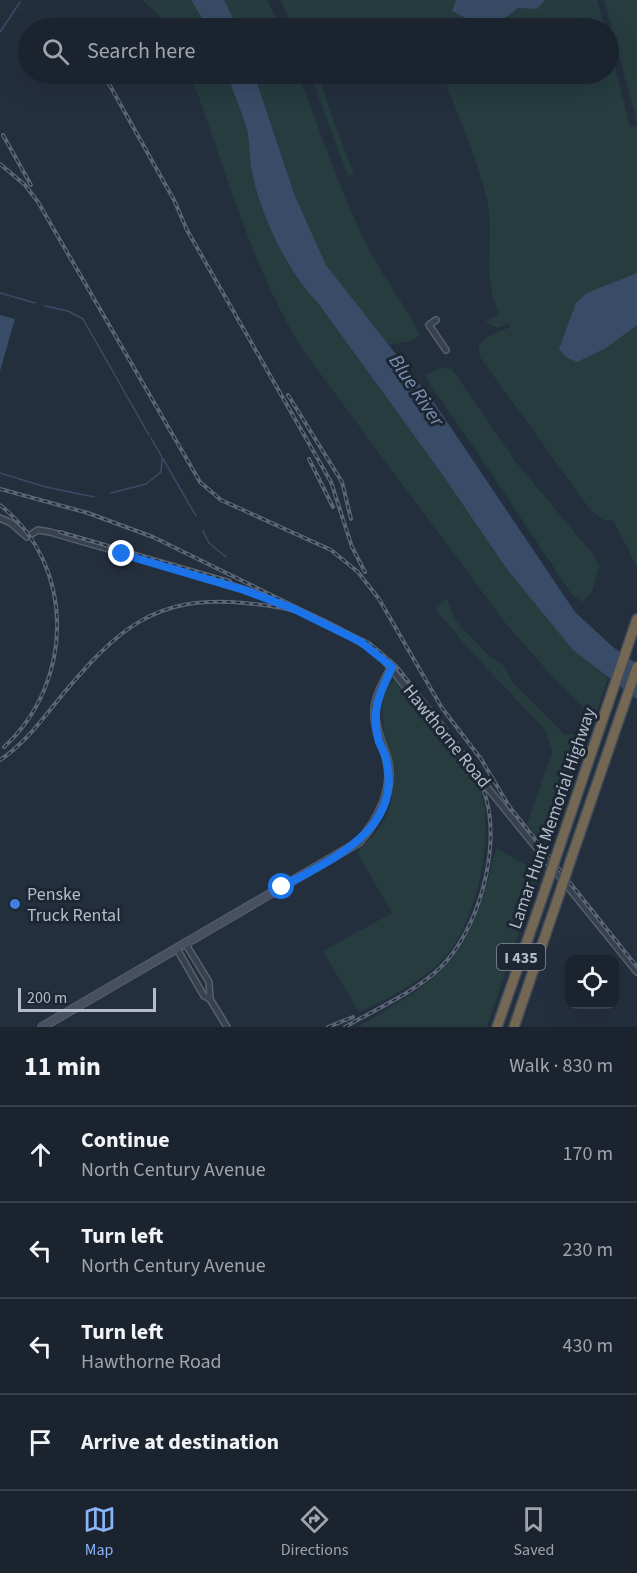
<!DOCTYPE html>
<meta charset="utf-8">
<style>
body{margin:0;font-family:"Source Sans 3",sans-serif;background:#242b36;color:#f1f3f6}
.controls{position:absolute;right:18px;bottom:18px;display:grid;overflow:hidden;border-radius:12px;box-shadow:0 6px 24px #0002}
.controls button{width:54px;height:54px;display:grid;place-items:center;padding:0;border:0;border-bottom:2px solid #39404a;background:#1b232e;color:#f1f3f6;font:30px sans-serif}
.scale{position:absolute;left:18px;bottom:15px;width:138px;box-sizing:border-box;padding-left:6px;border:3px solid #b4bcc9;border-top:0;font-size:16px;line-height:21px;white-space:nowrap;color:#b4bcc9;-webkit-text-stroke:4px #1d2633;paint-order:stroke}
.stop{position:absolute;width:18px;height:18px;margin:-14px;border:4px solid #1a73e8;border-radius:50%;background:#fff}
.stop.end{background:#1a73e8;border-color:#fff;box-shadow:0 2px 6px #0008}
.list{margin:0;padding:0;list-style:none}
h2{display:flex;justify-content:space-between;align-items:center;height:78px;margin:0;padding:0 24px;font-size:26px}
h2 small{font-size:20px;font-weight:400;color:#a0a4aa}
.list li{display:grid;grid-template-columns:39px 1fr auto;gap:18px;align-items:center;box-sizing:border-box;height:96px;padding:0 24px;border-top:2px solid #39404a}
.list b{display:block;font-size:22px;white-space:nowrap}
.list p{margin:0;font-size:20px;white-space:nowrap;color:#a0a4aa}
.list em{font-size:20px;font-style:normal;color:#a0a4aa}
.icon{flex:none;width:33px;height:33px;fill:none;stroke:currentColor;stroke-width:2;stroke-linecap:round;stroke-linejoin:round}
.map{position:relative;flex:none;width:637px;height:1027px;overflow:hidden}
.search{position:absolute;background:#1b232e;box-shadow:0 6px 24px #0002;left:18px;right:18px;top:18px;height:66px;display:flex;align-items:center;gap:15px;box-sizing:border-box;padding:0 21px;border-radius:33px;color:#a0a4aa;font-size:22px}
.sheet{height:462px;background:#1b232e}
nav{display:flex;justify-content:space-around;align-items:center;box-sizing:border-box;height:84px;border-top:2px solid #39404a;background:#1b232e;font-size:16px;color:#a0a4aa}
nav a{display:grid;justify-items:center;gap:3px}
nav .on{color:#8ab4f8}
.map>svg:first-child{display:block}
</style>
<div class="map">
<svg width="637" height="1027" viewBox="0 0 637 1027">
<rect width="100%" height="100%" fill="#242f3e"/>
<g fill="#263c3f">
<polygon points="142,0 191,0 208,28 165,28 161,17"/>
<polygon points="224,0 267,0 281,28 238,28"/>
<path d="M281,0H456L452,11C475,25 498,29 517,8L537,9L545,0H597L605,28H402L375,22L335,23L320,28H292Z"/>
<polygon points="604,0 637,0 637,122"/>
<path d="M609,43L630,127L637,126V567L613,520H604L591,511L480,357L478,346L486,337L510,327L509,324L498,328L485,322L499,313C480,270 496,242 487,200C477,157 457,115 443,74H608Z"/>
<path d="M186,74H227C233,93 242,111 247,130C250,144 249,158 252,172C260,214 288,273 318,303L442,474L506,568L608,678L595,718L560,685L506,624L302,349C254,270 228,179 197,92Z"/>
<path d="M254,74H298C321,133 341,196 371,253C386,282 406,306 420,335L412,341L387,345L326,265L295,196Z"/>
<polygon points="310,74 318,74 332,117 354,174 348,176"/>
<polygon points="440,368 452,369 516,462 595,557 599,567 592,593 582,602 572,595 465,434 431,387 426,375"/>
<polygon points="447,598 456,621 488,655 504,666 513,683 565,735 580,733 587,739 547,849 527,824 552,752 546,731 465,645 435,608"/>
<path d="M394,680L399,683C423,713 462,752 478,785C498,828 476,924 444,958C421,982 388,999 359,1012L323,951L392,913L357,852C372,837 386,823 391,802C400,768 365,701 394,680Z"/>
<path d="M496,848L537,871V877L487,1027H358C452,973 471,955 496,848Z"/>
</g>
<g fill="#394c67">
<polygon points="191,0 224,0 238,28 208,28"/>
<path d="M456,0H545L537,9L517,8C498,29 475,25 452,11Z"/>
<path d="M227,74H254L295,196L326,265L435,404L575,612L614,648L637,664V699L573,650L506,568L442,474L318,303C288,273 260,214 252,172C249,158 250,144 247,130C242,111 233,93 227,74Z"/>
<polygon points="637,273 637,325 606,348 577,362 566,357 559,349 576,303 587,293"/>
<polygon points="0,315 15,319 0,371"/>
</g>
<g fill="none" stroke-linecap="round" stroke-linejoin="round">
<g stroke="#394c67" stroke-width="1.5">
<polyline points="0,32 20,2"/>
<polyline points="0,293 35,303"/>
<polyline points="45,306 68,311 83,319 149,435"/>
<polyline points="151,438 196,516"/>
<polyline points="0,473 46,487 94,497"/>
<polyline points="111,493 146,484 161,472 162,459"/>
<polyline points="203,531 209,543 226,557"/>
</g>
<defs>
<g id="street">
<polyline points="436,320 429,325 446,350"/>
<path d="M0,518L11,523L27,537L38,530L50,532C159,565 284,590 379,654L637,972"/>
<polyline points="185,943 209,982 210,999"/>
<polyline points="177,949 204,996 210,999 227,1027"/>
</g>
<path id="secondary" d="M42,1027L359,842C379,819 396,787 386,756C381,741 374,727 375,710C376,695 385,680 392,667"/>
<g id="highway">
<polyline points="559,848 637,619"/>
<polyline points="570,862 637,667"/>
<polyline points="497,1027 546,887"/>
<polyline points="514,1027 557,901"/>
</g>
</defs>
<use href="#street" stroke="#565f6c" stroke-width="8"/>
<use href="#secondary" stroke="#565f6c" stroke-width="10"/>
<use href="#highway" stroke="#434c59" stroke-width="12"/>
<use href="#street" stroke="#38414e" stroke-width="5"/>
<use href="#secondary" stroke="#465061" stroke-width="8"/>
<use href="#highway" stroke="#746855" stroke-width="9"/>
<defs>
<g id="rail">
<polyline points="109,84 174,200 187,230 331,482 352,547 365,572"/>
<polyline points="3,135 31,185"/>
<polyline points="0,164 25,185 38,202 200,482 221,500 331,550 358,572 379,599 442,708 481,759 512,811"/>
<polyline points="288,395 342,482 351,519"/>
<polyline points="309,459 333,507"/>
<polyline points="0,489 88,513 153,537 369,643 396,666 447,730"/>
<path d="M0,505C76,565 75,682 4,747"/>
<polyline points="60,532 230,581"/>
<path d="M0,760C26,743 44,717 63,694C117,630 155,594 244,603C261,605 278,606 294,611"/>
<polyline points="508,805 637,967"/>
<polyline points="328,1027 353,1017"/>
<path d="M345,1027C376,1009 413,993 439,969C478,932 501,850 486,798C480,776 467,757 453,738"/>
</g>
</defs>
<use href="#rail" stroke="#5a6575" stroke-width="4"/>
<use href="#rail" stroke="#1d2633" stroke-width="1.5" stroke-dasharray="4.5" stroke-linecap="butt"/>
<defs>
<g id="highway-bridge">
<polyline points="546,887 559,848"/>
<polyline points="557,901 570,862"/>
</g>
</defs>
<use href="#highway-bridge" stroke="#434c59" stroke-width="12" stroke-linecap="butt"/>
<use href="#highway-bridge" stroke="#746855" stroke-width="9"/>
</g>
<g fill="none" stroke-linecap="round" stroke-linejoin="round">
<path stroke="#1a73e8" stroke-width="8" d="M122,554L244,590L294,609L361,642L392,667C380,692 370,713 379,742C381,747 385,753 386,759C404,830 331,859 282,887"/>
</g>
<circle fill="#3f7fe0" stroke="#1d2633" stroke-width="2" cx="15" cy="904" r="6"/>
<g text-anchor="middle" stroke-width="6" stroke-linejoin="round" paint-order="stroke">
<rect fill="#1d2633" stroke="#878f9c" stroke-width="1.5" x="497" y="944" width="48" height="26" rx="4.5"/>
<g font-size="16" font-weight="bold" fill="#b4bcc9">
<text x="521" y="963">I 435</text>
</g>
<g font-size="18" fill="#b4bcc9" stroke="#1d2633">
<text transform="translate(447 736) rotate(51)" y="6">Hawthorne Road</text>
<text transform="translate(552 818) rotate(-71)" y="6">Lamar Hunt Memorial Highway</text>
</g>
<g font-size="18" fill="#b4bcc9" stroke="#1d2633" text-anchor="start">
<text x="27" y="900">Penske<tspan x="27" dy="21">Truck Rental</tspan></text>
</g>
<g font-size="20" font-style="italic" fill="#7c92b1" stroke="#1d2633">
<text transform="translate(417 390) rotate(56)" y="7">Blue River</text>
</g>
</g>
</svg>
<div class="controls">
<button><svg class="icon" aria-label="locate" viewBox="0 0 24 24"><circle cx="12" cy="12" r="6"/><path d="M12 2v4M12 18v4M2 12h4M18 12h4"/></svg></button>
</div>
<div class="scale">200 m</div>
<div class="stop" style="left:282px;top:887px"></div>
<div class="stop end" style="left:122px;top:554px"></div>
<div class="search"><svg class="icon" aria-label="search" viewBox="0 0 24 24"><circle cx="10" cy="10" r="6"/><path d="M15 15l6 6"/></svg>Search here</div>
</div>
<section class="sheet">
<h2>11 min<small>Walk · 830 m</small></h2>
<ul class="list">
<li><svg class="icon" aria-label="ahead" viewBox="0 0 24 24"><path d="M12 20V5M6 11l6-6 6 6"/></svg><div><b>Continue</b><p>North Century Avenue</p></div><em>170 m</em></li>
<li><svg class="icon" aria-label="left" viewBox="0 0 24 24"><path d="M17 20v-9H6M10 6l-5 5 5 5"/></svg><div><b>Turn left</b><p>North Century Avenue</p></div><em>230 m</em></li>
<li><svg class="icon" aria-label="left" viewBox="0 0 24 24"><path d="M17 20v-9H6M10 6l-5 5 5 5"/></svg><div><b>Turn left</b><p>Hawthorne Road</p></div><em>430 m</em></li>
<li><svg class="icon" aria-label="arrive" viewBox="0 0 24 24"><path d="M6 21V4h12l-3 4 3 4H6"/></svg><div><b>Arrive at destination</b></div></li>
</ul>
</section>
<nav>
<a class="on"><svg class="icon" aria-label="map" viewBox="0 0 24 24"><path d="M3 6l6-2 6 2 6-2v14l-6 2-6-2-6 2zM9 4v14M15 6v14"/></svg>Map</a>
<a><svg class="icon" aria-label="directions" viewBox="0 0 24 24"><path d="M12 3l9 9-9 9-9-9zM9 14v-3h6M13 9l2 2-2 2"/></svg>Directions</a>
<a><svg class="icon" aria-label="saved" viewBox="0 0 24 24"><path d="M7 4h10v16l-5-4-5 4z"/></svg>Saved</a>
</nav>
